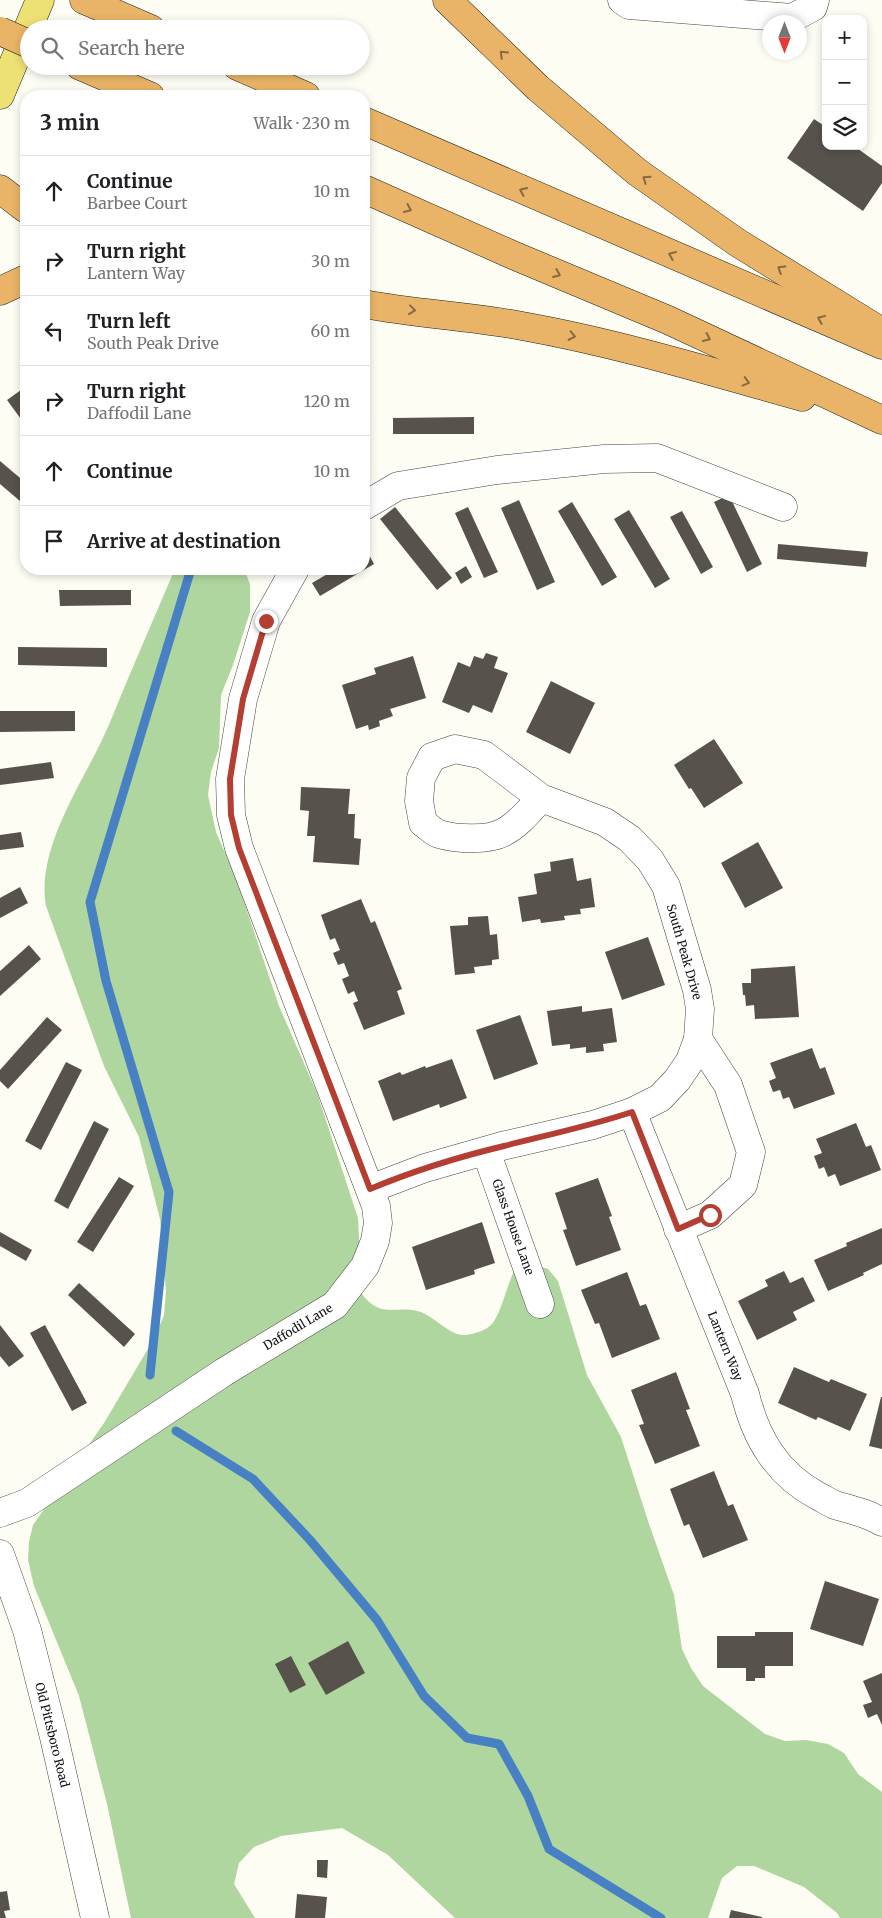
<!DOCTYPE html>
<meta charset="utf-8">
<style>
body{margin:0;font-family:Merriweather,serif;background:#f2f2f2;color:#202124}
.controls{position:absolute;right:15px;top:15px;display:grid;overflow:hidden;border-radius:10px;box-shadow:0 2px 8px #0003}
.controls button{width:45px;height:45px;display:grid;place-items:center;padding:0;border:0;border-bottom:1px solid #e0e0e0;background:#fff;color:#202124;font:25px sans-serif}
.compass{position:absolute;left:762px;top:15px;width:45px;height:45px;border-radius:50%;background:#fff;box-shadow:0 2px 8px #0003;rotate:180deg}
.stop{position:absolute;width:15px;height:15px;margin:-11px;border:4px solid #b53e32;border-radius:50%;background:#fff}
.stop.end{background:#b53e32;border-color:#fff;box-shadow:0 1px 5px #0008}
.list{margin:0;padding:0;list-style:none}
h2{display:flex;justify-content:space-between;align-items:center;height:65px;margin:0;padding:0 20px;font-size:21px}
h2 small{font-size:16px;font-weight:400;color:#757577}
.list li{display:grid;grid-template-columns:32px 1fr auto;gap:15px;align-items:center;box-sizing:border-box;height:70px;padding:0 20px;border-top:1px solid #e0e0e0}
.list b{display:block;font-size:19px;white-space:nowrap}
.list p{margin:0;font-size:16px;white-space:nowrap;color:#757577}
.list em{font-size:16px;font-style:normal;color:#757577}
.icon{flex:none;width:28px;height:28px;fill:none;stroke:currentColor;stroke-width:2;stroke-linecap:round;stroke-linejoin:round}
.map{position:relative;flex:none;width:882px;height:1918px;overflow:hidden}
.search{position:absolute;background:#fff;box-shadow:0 2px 8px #0003;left:20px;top:20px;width:350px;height:55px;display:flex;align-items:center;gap:12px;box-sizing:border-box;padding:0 18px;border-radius:28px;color:#757577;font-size:19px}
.panel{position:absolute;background:#fff;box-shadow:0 2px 8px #0003;left:20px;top:90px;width:350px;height:485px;border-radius:20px}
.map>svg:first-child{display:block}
</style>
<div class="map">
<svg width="882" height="1918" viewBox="0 0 882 1918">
<rect width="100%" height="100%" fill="#fefdf3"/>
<path fill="#b0d69f" d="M175,569H244L250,584V612L233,665L221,695L219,748L211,772L208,795L216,832L236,878L279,1006L317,1093L358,1218L362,1294C381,1320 397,1304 421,1312C432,1316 447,1331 457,1334C468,1337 484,1332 492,1324C500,1316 508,1283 514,1271L533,1264L548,1269L558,1281L587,1375L621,1437L648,1521L674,1595L682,1649L691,1668L703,1686L765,1734L785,1741L806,1740L828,1744L844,1753L858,1774L882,1792V1918H840L837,1913L804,1887L754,1866H737L722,1878L708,1918H455L388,1855L342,1828L281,1836L254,1847L239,1863L234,1884L255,1918H131L107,1804L79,1696L34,1586L28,1560L29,1542L33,1525L104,1423L155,1337L164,1315L166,1291L160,1219L139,1137L104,1066L46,906C36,851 79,788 102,740C111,721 119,700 127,681C143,643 159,606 175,569Z"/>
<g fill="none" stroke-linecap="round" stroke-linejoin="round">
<g stroke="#4881c3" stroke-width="9">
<polyline points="150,1375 169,1192 106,981 90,902 191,569"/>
<polyline points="176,1431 253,1479 310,1540 377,1620 424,1696 467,1738 499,1744 528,1796 549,1849 661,1918"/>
</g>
</g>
<g fill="#58524d">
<polygon points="814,119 826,127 826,146 854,146 882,166 882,183 863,211 787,158"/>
<polygon points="21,390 26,398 26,426 7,400"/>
<polygon points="474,417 474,434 393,434 393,418"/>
<polygon points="0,461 26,483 26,493 20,501 0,484"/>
<polygon points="729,495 762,564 747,572 714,502"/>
<polygon points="519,500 555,582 537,590 501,508"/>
<polygon points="572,502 617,577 602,586 558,511"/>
<polygon points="395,507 452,578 437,590 380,519"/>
<polygon points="468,507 498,572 484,578 455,513"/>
<polygon points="629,510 670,579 655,588 614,519"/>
<polygon points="682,511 713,567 701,574 670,517"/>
<polygon points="778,544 868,552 866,567 777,559"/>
<polygon points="367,551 374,564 320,596 312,583 336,569 364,569 364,552"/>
<polygon points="466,566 472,577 461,584 455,573"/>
<polygon points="59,590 131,590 131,605 60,606"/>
<polygon points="18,647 107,648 107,667 18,665"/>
<polygon points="486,653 498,657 494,668 508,673 492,713 473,705 469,713 442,702 458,662 470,667 474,656 483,659"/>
<polygon points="413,656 426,698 390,709 393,716 379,721 380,726 369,730 368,725 356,729 342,685 376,674 374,668"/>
<polygon points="551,681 595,703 570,754 526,732"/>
<polygon points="0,711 75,711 75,731 0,732"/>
<polygon points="714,739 743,783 704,808 691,788 689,789 674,765"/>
<polygon points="51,762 54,778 0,785 0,769"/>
<polygon points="301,787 350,789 348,814 355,814 354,838 361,839 359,865 313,862 315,836 307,836 309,811 300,810"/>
<polygon points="21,832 24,847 0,850 0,835"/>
<polygon points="758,842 783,888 745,908 721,863"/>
<polygon points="573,858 577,881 591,878 595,907 580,909 581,914 564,916 565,920 541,923 540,919 522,922 518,897 537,894 534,874 551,871 550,862"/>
<polygon points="20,887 28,903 0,918 0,898"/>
<polygon points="361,899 371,923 375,921 402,989 397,991 405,1014 364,1030 353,1003 358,1001 354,991 348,994 342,979 349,976 344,963 338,965 333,953 340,950 335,938 330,940 321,915"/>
<polygon points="488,916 490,935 497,934 499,959 492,960 492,965 474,967 475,973 455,975 450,926 468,925 468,917"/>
<polygon points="648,937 665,985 622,1000 605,952"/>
<polygon points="29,945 41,959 0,996 0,971"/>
<polygon points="795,966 799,1017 755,1019 754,1005 746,1006 745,995 743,995 742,983 751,983 751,969"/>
<polygon points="582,1006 582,1012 612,1008 617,1042 603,1044 604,1051 586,1053 586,1047 570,1049 570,1044 552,1046 547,1011"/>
<polygon points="520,1015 538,1064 494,1080 476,1030"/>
<polygon points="47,1017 62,1030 8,1089 0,1081 0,1070"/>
<polygon points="812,1048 820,1069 825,1067 835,1094 794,1109 789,1097 783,1099 780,1090 773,1092 769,1081 776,1078 770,1063"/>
<polygon points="452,1059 467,1098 440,1108 439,1104 393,1121 378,1081 400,1072 402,1075 425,1066 426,1068"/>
<polygon points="66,1062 82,1070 41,1150 25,1141"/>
<polygon points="94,1121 109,1129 68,1209 54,1201"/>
<polygon points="856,1123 866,1147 871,1145 881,1170 840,1186 835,1174 828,1177 824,1167 819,1169 814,1156 822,1153 816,1139"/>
<polygon points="119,1177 134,1186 93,1252 77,1242"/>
<polygon points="598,1178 612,1216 609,1217 621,1250 576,1266 563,1230 567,1229 555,1193"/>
<polygon points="482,1222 495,1263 474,1270 475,1274 426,1290 412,1247"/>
<polygon points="882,1228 882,1264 863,1273 864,1275 828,1291 814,1260 847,1246 846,1243"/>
<polygon points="0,1232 32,1250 26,1261 0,1246"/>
<polygon points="784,1271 790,1283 803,1277 815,1301 793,1312 797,1320 757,1340 738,1301 768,1286 765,1280"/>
<polygon points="627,1272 640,1306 646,1304 660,1339 612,1358 599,1323 595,1324 581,1290"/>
<polygon points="79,1283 135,1334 124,1347 68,1295"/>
<polygon points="0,1325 24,1356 9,1367 0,1356"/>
<polygon points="45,1325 87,1403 72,1411 30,1333"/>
<polygon points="794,1367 829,1382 831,1379 867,1394 850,1431 818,1417 816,1420 778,1403"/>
<polygon points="676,1372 690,1409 686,1410 700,1446 655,1464 639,1425 644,1424 631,1390"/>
<polygon points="881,1397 882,1397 882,1449 869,1446"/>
<polygon points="714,1471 728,1506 733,1504 748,1540 703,1558 689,1524 684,1526 670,1489"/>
<polygon points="825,1581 879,1599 863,1646 810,1629"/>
<polygon points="755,1632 793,1632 793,1666 765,1666 765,1678 755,1678 755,1681 746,1681 746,1668 717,1668 717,1636 755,1636"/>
<polygon points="348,1641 365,1673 326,1695 308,1663"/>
<polygon points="291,1656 306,1685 290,1693 275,1664"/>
<polygon points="882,1673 882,1725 877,1714 868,1718 863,1705 872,1702 863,1681"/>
<polygon points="317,1860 328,1860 327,1878 317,1877"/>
<polygon points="7,1891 10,1910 4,1911 6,1918 0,1918 0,1892"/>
<polygon points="297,1894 327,1897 325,1918 295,1918"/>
<polygon points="731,1910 762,1917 762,1918 729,1918"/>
</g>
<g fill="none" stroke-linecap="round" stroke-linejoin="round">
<defs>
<g id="minor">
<polyline points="622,0 629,5 792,18 813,7 815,0"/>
<polyline points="364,506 398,486 497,470 604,459 657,458 783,507"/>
<path d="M632,1112L745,1394C756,1439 777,1474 818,1496C824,1499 830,1503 835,1505C852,1510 867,1513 882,1522"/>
<polyline points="486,1151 540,1304"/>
<path d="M370,1189L425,1168L502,1146L593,1125L632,1112L660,1098L677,1080L690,1061L698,1039L700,1009L697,990L666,886L650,860L630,839L605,822L541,798L484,755L455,749L432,757L421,778L419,801L423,823C428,826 433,832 439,834C455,839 489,841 504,832C519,824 530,810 541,798"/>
<polyline points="678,1229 710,1215 743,1185 751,1152 728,1085 698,1039"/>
<polyline points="0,1513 27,1503 224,1372 335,1305 365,1266 375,1241 378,1223 376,1206 239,848 231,815 230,779 243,699 266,621 295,569"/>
<polyline points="0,1554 27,1630 54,1737 95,1918"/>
</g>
<polyline id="major" points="0,95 40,0"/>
<g id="highway">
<polyline points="84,0 151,29"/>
<polyline points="447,0 538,88 637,172 738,243 874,327"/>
<polyline points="80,66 150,96"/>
<polyline points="237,66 306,96"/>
<polyline points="364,121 882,345"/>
<polyline points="0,189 26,209"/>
<polyline points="364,189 515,256 668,320 882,420"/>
<polyline points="0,291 26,279"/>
<path d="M364,304C416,314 470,316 522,326C617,343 709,371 802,397"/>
</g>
</defs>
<use href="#minor" stroke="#434343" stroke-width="29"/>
<use href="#major" stroke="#212121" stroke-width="29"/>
<use href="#highway" stroke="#212121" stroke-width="29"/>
<use href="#minor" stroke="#fff" stroke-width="28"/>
<use href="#major" stroke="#ede174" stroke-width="28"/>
<use href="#highway" stroke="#e9b467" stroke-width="28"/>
<defs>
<polyline id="highway-bridge" points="0,31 29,44"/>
</defs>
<use href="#highway-bridge" stroke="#212121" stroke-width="29" stroke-linecap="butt"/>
<use href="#highway-bridge" stroke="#e9b467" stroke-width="28"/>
</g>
<defs><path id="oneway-chevron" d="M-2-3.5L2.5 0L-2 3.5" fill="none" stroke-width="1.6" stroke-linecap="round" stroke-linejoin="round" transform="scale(1.25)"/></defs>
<g stroke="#876a40">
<use href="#oneway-chevron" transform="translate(503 54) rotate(-136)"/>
<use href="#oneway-chevron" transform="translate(646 179) rotate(-145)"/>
<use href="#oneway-chevron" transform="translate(523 191) rotate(-156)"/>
<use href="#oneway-chevron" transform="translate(408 209) rotate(24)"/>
<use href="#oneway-chevron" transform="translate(672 255) rotate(-157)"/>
<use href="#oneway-chevron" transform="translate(781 269) rotate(-148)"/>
<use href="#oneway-chevron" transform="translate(557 274) rotate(23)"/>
<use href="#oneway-chevron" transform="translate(412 310) rotate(7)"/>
<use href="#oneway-chevron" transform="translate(821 319) rotate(-157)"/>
<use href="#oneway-chevron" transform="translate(572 336) rotate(12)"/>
<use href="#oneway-chevron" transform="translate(707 338) rotate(25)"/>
<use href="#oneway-chevron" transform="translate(746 382) rotate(15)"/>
</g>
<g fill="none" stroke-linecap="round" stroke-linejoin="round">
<path stroke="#b53e32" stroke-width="6" d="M266,621L243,699L230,779L231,815L239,848L370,1189C413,1171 458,1157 504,1146C547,1135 590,1126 632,1112L678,1229L710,1215"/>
</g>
<g text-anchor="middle" stroke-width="5" stroke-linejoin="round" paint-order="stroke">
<g font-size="12" fill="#101010" stroke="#fff">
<text transform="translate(684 952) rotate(74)" y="4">South Peak Drive</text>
<text transform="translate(513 1227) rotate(70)" y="4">Glass House Lane</text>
<text transform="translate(298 1327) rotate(-31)" y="4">Daffodil Lane</text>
<text transform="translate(725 1346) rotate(68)" y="4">Lantern Way</text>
<text transform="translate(52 1735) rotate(76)" y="4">Old Pittsboro Road</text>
</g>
</g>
</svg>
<div class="controls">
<button>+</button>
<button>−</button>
<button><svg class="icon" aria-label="layers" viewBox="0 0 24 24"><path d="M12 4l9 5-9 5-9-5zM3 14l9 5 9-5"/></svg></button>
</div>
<svg class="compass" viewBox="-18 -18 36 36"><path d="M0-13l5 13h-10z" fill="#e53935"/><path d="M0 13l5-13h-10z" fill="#757577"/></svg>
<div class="stop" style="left:710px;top:1215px"></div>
<div class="stop end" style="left:266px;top:621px"></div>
<div class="search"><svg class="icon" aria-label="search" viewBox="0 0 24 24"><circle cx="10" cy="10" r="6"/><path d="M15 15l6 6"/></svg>Search here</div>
<section class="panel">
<h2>3 min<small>Walk · 230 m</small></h2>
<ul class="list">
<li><svg class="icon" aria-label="ahead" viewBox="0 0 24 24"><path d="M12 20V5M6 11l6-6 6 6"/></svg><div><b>Continue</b><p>Barbee Court</p></div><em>10 m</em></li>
<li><svg class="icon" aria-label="right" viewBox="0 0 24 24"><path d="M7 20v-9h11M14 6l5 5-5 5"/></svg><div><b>Turn right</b><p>Lantern Way</p></div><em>30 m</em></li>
<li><svg class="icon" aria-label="left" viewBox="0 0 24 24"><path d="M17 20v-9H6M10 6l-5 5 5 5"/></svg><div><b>Turn left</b><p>South Peak Drive</p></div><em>60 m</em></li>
<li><svg class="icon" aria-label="right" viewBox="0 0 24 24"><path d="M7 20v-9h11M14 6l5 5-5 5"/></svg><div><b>Turn right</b><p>Daffodil Lane</p></div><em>120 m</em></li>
<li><svg class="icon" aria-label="ahead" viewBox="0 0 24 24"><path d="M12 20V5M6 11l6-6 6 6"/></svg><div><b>Continue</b></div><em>10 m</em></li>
<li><svg class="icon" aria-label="arrive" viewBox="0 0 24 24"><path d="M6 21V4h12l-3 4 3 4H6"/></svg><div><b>Arrive at destination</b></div></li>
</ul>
</section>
</div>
